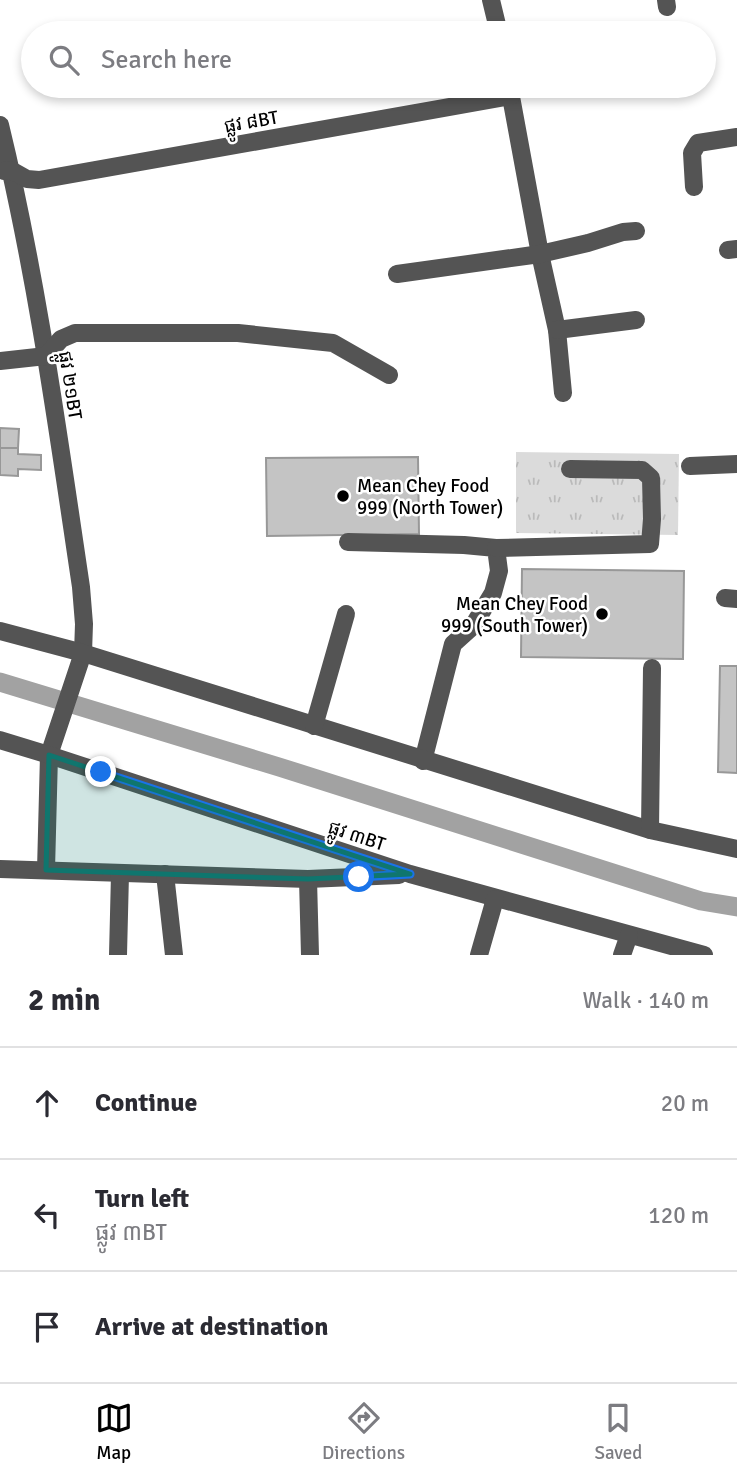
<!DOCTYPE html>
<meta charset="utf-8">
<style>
body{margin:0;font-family:Signika,"Noto Sans Khmer",sans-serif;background:#f2f2f3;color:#2b2b33}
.stop{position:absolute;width:21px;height:21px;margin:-16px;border:5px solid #1a73e8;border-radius:50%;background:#fff}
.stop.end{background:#1a73e8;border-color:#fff;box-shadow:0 2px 7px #0008}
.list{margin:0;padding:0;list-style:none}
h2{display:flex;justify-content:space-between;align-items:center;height:91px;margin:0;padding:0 28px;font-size:30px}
h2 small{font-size:23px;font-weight:400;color:#7c7c81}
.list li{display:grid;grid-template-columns:46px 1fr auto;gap:21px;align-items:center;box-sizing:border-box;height:112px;padding:0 28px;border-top:2px solid #e1e1e2}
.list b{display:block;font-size:26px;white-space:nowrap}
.list p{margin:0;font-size:23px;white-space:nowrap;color:#7c7c81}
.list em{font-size:23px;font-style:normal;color:#7c7c81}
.icon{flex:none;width:38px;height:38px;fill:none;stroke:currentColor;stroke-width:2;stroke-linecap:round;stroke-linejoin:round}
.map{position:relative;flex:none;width:737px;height:955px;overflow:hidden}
.search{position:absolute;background:#fff;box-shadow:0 4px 10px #0003;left:21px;right:21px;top:21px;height:77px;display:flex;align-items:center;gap:18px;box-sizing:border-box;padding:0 24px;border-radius:38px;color:#7c7c81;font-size:26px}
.sheet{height:427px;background:#fff}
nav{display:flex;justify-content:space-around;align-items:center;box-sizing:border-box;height:98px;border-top:2px solid #e1e1e2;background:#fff;font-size:19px;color:#7c7c81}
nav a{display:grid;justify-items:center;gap:4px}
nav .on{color:#000}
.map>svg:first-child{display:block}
</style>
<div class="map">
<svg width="737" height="955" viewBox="0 0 737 955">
<defs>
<pattern id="grass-tufts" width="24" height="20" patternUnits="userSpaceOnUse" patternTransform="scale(1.75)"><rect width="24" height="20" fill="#dbdbdb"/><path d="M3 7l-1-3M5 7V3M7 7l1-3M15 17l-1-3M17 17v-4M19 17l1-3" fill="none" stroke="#bababa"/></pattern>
</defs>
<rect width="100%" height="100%" fill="#fff"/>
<polygon fill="url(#grass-tufts)" points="516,452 679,454 678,535 516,533"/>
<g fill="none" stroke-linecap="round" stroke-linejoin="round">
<polyline stroke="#a2a2a2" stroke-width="19" points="0,682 279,767 701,901 737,907"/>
</g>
<g fill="#c4c4c4" stroke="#989898" stroke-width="2">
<polygon points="0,428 19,429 18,448 0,448"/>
<polygon points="0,448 18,448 18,454 41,455 41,470 18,469 18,476 0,475"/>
<polygon points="418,457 419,534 267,536 266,458"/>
<polygon points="522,569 684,571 683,659 521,657"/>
<polygon points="720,666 737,666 737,773 718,772"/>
</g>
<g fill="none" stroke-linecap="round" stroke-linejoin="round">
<g stroke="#545454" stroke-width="18">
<polyline points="491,0 499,33"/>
<polyline points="666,0 667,7"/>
<polyline points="509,86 540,254 557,330 563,393"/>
<path d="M0,125C37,277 58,433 81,587L84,624L83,653L49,755L46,870"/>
<polyline points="4,171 11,170 27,179 39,180 511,96"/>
<polyline points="694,187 692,153 698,143 737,137"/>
<polyline points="728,250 737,249"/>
<polyline points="397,274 540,254 588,243 623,232 636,231"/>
<polyline points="557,330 636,320"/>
<polyline points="0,361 46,356 61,339 75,333 238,333 333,343 389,375"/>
<polyline points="690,466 737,464"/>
<polyline points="348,542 464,545 496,548 499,571 493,593 473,626 453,644 423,761"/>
<polyline points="496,548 650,544 652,519 651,478 642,470 570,469"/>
<polyline points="725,598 737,599"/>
<polyline points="0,631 83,653 650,830 737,849"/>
<polyline points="314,726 346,614"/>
<polyline points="0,740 49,755 410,874 704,955"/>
<polyline points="650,830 652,668"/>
<polyline points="0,869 308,879 399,875"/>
<polyline points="165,874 174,955"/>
<polyline points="308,879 310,955"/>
<polyline points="118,955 120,874"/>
<polyline points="479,955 495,899"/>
<polyline points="622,955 629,935"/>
</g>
</g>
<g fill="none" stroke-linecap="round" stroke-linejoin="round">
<polyline stroke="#1a73e8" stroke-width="9" points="101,772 410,874 359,877"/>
</g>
<path fill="#0f766e" fill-opacity="0.2" stroke="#0f766e" stroke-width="5" stroke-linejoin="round" d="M49,755L410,874L308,879L46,870Z"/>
<g fill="#000" stroke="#fff" stroke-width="2.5">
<circle cx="343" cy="496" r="7"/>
<circle cx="602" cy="614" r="7"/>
</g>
<g text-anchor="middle" stroke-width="5" stroke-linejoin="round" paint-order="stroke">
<g font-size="19" fill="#000" stroke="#fff">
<text transform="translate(251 121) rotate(-10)" y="7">ផ្លូវ ៨BT</text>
<text transform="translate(71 385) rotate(81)" y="7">ផ្លូវ ២១BT</text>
<text transform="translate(357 835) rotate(18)" y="7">ផ្លូវ ៣BT</text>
</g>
<g font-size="19" fill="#000" stroke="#fff" text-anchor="start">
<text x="357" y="492">Mean Chey Food<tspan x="357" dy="22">999 (North Tower)</tspan></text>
<text x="588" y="610" text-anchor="end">Mean Chey Food<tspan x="588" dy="22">999 (South Tower)</tspan></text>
</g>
</g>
</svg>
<div class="stop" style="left:359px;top:877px"></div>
<div class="stop end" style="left:101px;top:772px"></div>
<div class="search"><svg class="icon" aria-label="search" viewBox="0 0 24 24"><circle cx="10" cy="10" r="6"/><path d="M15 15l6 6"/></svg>Search here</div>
</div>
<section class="sheet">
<h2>2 min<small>Walk · 140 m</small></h2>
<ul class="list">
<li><svg class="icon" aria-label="ahead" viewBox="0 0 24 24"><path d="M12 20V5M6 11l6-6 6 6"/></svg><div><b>Continue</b></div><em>20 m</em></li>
<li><svg class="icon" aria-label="left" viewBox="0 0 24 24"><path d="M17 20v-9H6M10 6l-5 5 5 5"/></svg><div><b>Turn left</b><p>ផ្លូវ ៣BT</p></div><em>120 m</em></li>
<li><svg class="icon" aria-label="arrive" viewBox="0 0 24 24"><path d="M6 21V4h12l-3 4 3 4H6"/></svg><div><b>Arrive at destination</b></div></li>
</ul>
</section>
<nav>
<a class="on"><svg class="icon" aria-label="map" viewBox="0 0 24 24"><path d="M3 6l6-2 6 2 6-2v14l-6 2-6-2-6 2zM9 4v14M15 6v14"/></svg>Map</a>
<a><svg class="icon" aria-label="directions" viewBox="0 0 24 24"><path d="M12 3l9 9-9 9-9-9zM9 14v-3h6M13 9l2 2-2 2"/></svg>Directions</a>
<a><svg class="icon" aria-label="saved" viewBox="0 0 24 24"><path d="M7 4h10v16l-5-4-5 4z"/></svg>Saved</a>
</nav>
